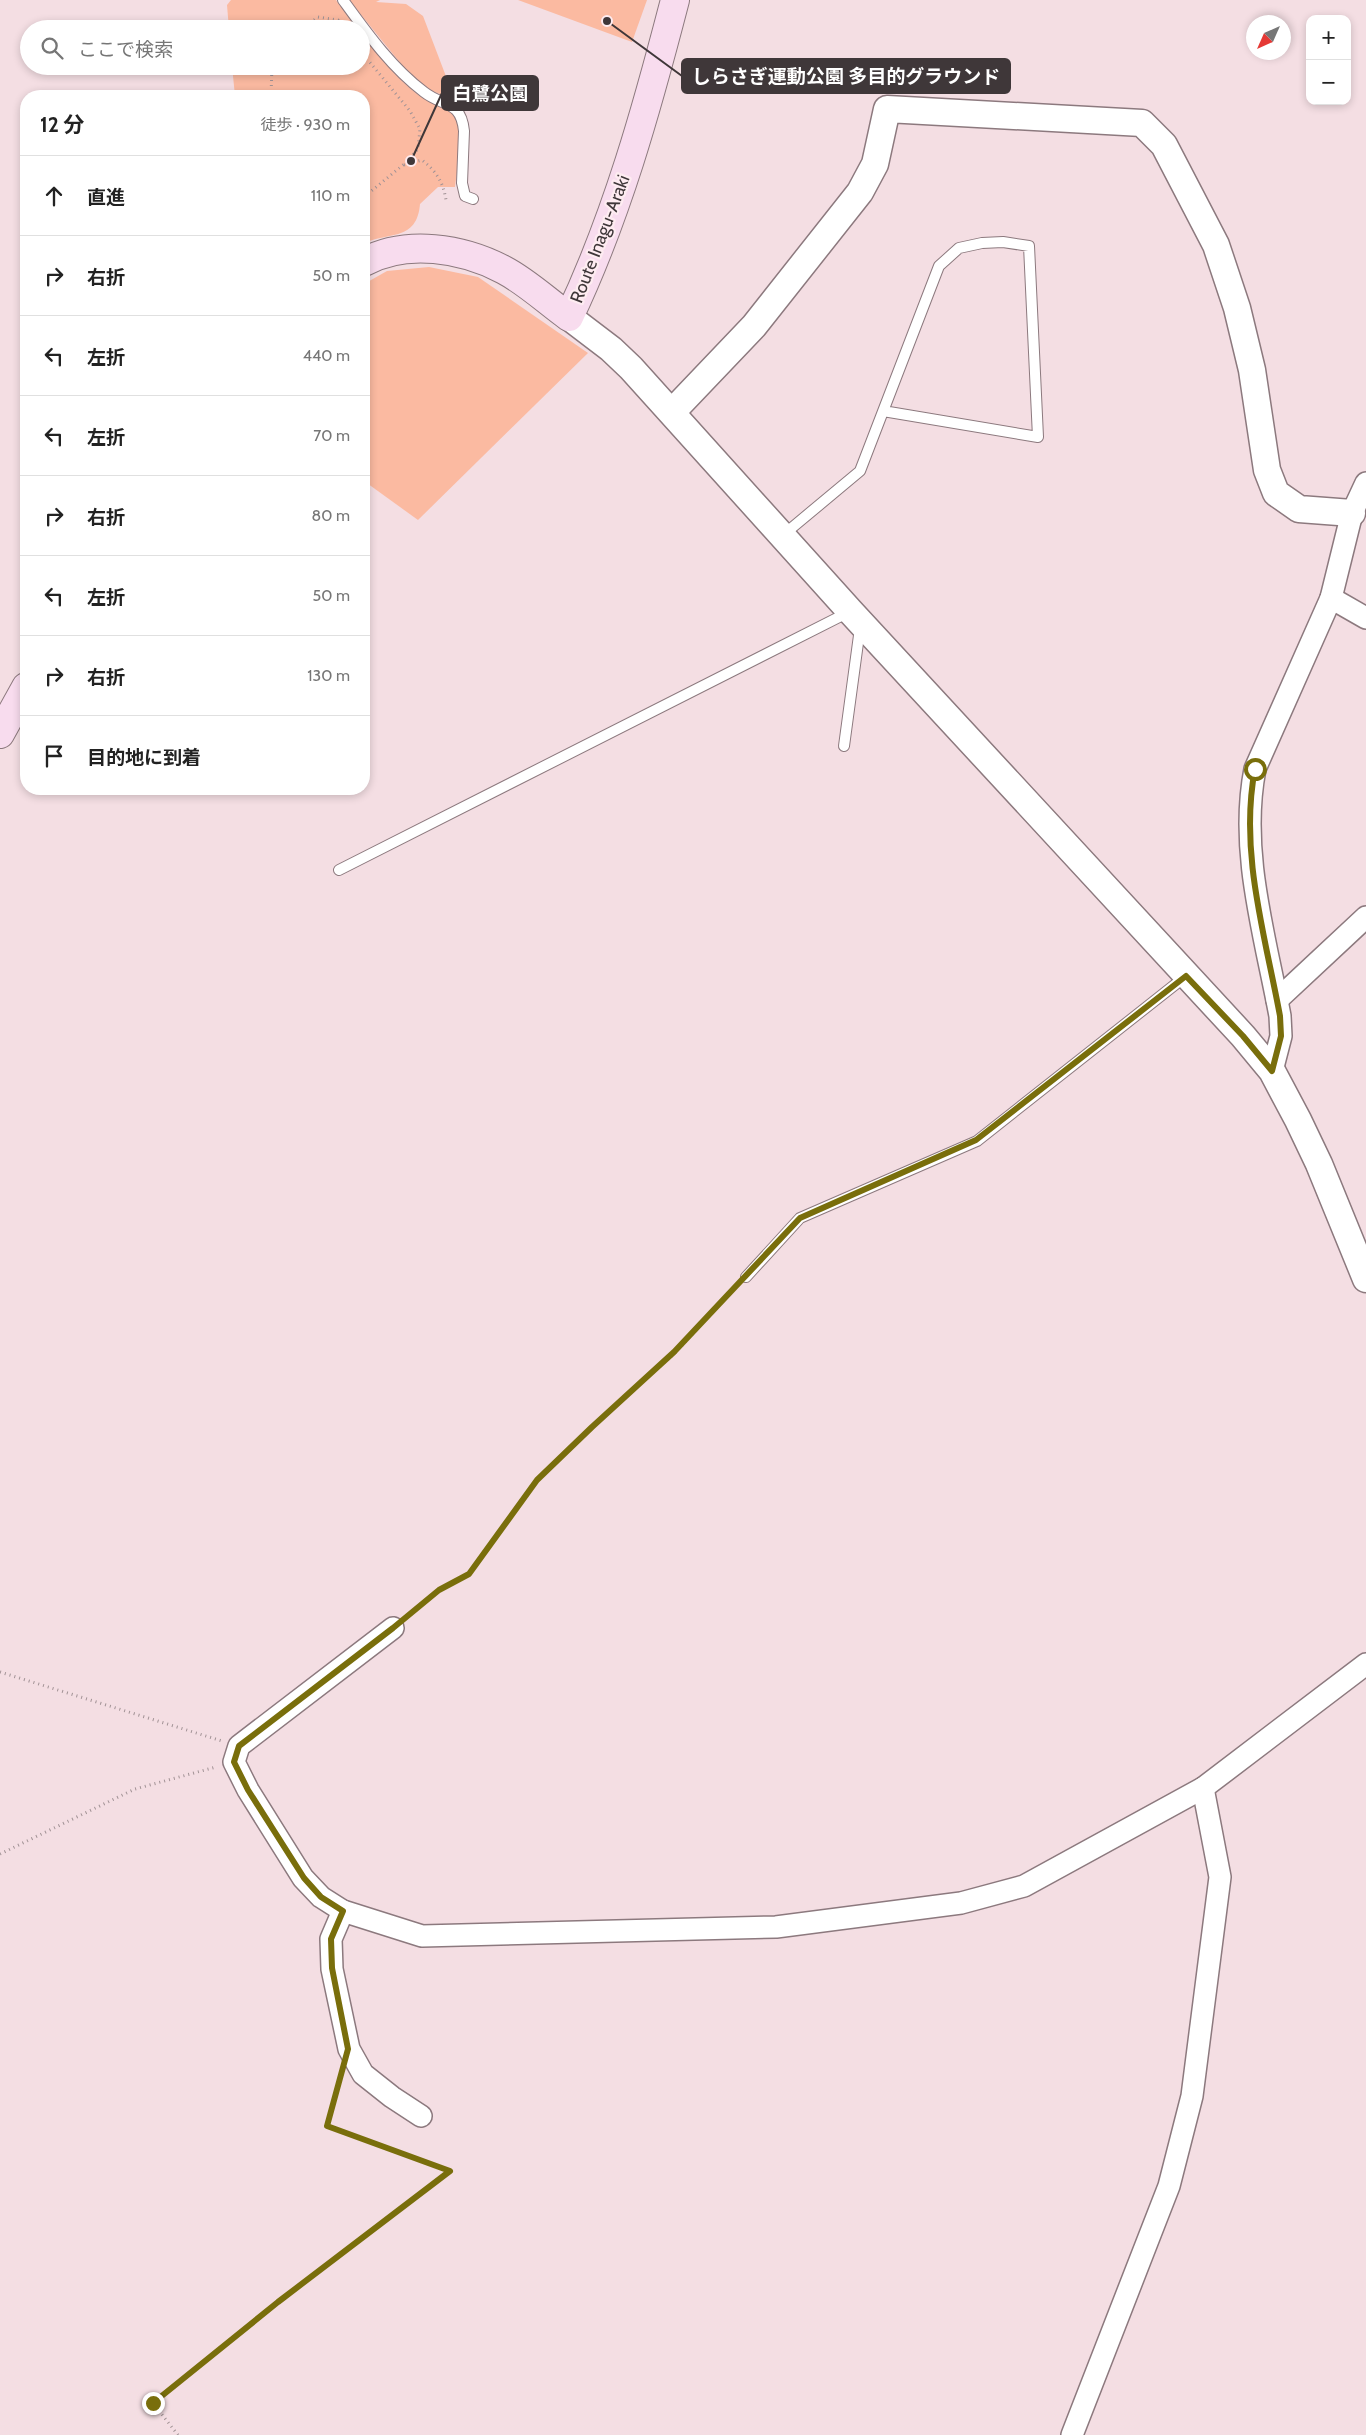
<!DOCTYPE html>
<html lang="ja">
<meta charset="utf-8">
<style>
body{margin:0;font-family:Cabin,"Noto Sans JP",sans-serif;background:#f2f2f2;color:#222}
.controls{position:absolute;right:15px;top:15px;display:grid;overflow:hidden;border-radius:10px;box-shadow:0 2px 8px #0003}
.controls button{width:45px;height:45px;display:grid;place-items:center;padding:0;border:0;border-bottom:1px solid #e0e0e0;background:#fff;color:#222;font:25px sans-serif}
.compass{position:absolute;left:1246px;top:15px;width:45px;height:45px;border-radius:50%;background:#fff;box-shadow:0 2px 8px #0003;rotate:225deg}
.stop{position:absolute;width:15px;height:15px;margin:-11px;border:4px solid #796e0b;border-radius:50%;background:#fff}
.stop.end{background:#796e0b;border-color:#fff;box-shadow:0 1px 5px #0008}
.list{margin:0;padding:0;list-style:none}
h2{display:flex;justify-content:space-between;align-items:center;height:65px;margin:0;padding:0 20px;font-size:21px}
h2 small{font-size:16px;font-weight:400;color:#767676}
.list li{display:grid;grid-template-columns:32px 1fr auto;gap:15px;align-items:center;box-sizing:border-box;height:80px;padding:0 20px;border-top:1px solid #e0e0e0}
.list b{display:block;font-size:19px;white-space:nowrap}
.list em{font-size:16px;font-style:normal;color:#767676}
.icon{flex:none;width:28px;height:28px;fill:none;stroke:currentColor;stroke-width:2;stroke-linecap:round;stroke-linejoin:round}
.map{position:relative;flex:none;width:1366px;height:2435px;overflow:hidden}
.search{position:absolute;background:#fff;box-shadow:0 2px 8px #0003;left:20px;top:20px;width:350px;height:55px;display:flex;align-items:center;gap:12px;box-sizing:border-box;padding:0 18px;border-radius:28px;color:#767676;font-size:19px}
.panel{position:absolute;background:#fff;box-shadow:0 2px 8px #0003;left:20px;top:90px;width:350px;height:705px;border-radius:20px}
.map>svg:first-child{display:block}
</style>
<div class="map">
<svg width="1366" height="2435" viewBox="0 0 1366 2435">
<rect width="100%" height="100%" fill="#f4dee3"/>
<g fill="#fbbaa1">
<polygon points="231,0 336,0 358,29 229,29 227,5"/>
<polygon points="349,0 380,0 376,2 406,4 423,16 455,100 427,89 414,80"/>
<polygon points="518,0 647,0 632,42"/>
<path d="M361,33C377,54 395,76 416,93C431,105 454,103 459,126C463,145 457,169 455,187H438L420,204C417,241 389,232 364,243V96H235L232,66H361Z"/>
<polygon points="429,267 478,277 588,353 418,520 364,481 364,284 387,271"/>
</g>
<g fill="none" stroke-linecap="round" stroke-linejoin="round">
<defs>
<g id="service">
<path d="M343,0C367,33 391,67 424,92C443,107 461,100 464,131L462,183L465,196L473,199"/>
<polyline points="782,536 860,471 939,266 959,248 982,243 1003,242 1029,246 1038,437 883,411"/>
<polyline points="844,746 860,628"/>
<polyline points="339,870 849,612"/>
<polyline points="746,1277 800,1218 977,1141 1186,976"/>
</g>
<g id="minor">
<polyline points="1331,598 1366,618"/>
<polyline points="1277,1000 1366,917"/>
<path d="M1272,1071L1281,1036L1280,1016C1265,935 1239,851 1255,769L1331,598L1352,513L1366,483"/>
<polyline points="393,1628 239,1746 234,1762 248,1790 303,1878 321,1897 343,1911 422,1936 776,1927 961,1903 1024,1886 1203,1788 1366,1664"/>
<polyline points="343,1911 331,1939 332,1969 349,2049 363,2074 392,2097 421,2116"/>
<polyline points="1072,2435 1169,2186 1192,2096 1220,1877 1203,1788"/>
</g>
<g id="tertiary">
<polyline points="569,317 611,349 631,368 850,611 1243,1036 1272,1071 1298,1120 1319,1164 1366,1279"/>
<polyline points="672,412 754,326 860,192 875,164 887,109 1142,123 1164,145 1216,245 1237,308 1252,370 1267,470 1276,493 1299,509 1352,513"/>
</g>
<g id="secondary">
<path d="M364,262C406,239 463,248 504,270C527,282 548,302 569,317C617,216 647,108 675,0"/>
<polyline points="0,734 26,687"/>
</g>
</defs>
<use href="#service" stroke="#8c797e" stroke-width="12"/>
<use href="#minor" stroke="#8c797e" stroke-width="24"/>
<use href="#tertiary" stroke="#8c797e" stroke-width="29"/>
<use href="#secondary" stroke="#8c797e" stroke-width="30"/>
<g stroke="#a19295" stroke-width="3" stroke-dasharray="1 4" stroke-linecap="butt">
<polyline points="302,29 318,17 338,20 340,23"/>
<polyline points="271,96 272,66"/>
<path d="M404,165L422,160C437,172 443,182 446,200"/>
<polyline points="364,197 403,165 418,149 420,129 410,111 368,60"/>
<polyline points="406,1617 439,1590 469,1573 537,1480 592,1427 675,1353 737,1286"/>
<polyline points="0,1672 222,1741"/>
<polyline points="0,1854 135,1789 216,1767"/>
<polyline points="178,2435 153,2403 278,2303 450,2171 327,2126 341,2076"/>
</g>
<use href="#service" stroke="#fff" stroke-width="10"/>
<use href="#minor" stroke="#fff" stroke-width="21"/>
<use href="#tertiary" stroke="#fff" stroke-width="26"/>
<use href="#secondary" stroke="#f8dcee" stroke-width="28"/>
</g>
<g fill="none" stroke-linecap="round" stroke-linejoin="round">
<path stroke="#796e0b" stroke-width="6" d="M153,2403L278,2302L450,2171L327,2126L348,2049L332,1968L331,1939L343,1911L321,1897L304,1878L248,1790L234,1762L239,1746L393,1628L439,1590L469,1574L537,1480L592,1427L674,1352L800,1218L976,1140L1186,976L1243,1036L1272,1071L1281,1036L1280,1016C1265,935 1239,851 1255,769"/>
</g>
<g text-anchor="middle" stroke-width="4.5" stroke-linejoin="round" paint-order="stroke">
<g font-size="18" fill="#3f3739" stroke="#feecf1">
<text transform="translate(600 239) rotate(-69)" y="6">Route Inagu-Araki</text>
</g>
</g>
<path fill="none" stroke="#3f3739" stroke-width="2" d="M607 21L682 76M411 161L442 93"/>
<g fill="#3f3739" stroke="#feecf1" stroke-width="2">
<circle cx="607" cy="21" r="5"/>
<circle cx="411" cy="161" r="5"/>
</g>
<g fill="#3f3739" stroke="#3f3739" stroke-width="2">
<rect x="682" y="59" width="328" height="34" rx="5"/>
<rect x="442" y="76" width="96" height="34" rx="5"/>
</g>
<g font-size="19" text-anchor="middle" font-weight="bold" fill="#fff">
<text x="846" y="83">しらさぎ運動公園 多目的グラウンド</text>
<text x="490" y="100">白鷺公園</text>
</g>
</svg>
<div class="controls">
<button>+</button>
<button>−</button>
</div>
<svg class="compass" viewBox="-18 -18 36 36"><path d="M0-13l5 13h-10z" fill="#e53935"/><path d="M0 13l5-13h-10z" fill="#767676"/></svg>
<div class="stop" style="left:1255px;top:769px"></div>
<div class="stop end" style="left:153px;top:2403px"></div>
<div class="search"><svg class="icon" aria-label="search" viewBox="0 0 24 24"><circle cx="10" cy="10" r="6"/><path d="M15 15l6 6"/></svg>ここで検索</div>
<section class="panel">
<h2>12 分<small>徒歩 · 930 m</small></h2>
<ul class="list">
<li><svg class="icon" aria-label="ahead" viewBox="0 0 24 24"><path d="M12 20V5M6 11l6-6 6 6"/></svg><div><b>直進</b></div><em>110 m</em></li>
<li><svg class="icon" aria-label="right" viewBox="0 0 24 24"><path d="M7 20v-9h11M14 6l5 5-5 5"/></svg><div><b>右折</b></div><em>50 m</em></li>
<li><svg class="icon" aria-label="left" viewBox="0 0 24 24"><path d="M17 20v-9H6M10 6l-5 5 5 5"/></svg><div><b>左折</b></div><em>440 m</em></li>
<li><svg class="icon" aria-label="left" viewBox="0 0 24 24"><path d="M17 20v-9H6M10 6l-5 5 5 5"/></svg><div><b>左折</b></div><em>70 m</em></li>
<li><svg class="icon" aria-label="right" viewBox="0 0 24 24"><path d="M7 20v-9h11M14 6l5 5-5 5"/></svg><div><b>右折</b></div><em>80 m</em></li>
<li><svg class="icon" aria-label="left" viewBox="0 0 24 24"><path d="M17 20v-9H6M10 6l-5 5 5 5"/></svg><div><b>左折</b></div><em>50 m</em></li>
<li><svg class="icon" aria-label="right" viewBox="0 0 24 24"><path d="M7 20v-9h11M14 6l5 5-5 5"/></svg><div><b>右折</b></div><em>130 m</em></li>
<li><svg class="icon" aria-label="arrive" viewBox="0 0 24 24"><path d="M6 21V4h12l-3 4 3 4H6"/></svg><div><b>目的地に到着</b></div></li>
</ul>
</section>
</div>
